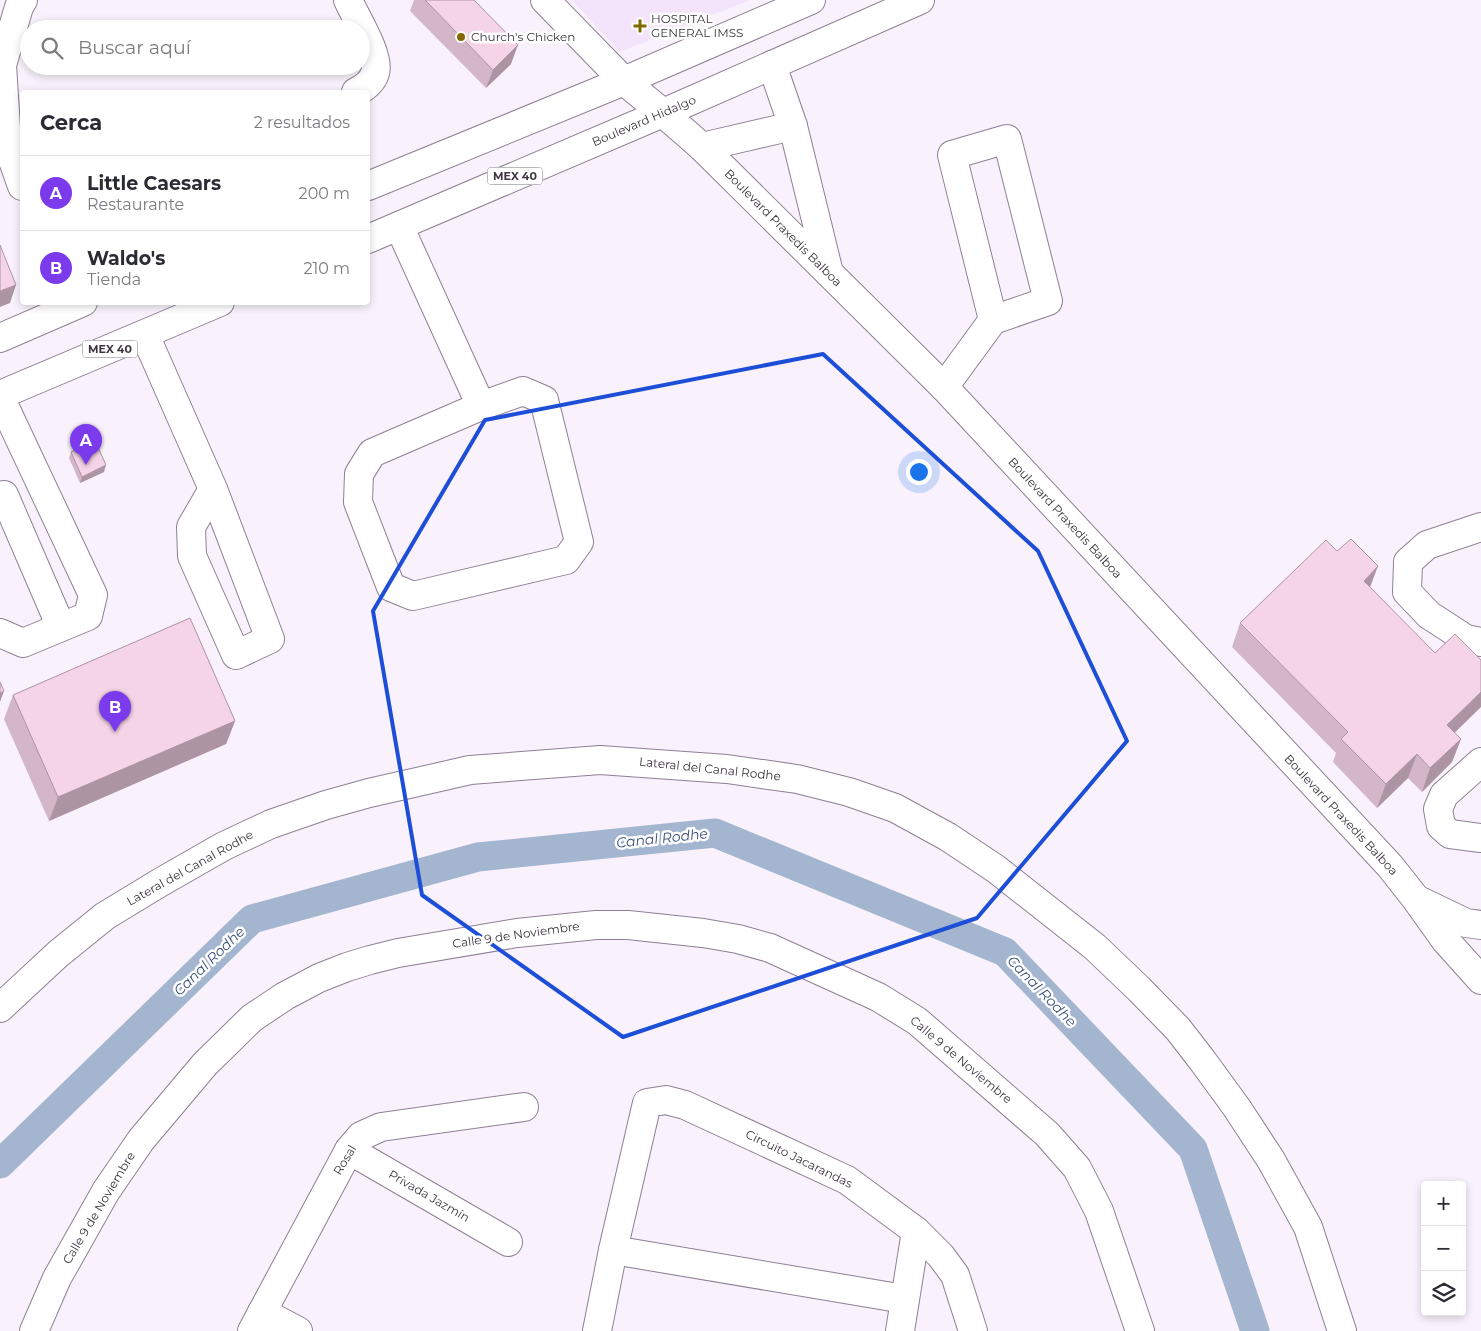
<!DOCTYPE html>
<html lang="es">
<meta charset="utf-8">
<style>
body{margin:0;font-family:Montserrat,sans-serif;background:#f2f2f3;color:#2b2b33}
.controls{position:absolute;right:15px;bottom:15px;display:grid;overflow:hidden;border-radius:5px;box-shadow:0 2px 8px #0003}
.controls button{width:45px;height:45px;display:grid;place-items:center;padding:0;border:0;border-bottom:1px solid #e1e1e2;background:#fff;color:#2b2b33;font:25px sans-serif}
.you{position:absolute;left:918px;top:471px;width:18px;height:18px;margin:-12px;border:4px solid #fff;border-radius:50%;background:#1a73e8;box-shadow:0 0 0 8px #1a73e833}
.badge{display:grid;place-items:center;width:32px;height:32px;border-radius:50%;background:#7c3aed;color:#fff;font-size:16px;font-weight:700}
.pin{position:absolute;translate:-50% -41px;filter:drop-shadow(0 1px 2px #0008)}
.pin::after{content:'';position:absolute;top:26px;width:18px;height:15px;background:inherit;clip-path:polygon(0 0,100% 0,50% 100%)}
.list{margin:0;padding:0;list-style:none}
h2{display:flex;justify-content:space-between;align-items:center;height:65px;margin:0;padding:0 20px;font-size:21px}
h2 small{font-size:16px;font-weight:400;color:#7c7c81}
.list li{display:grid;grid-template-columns:32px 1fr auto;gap:15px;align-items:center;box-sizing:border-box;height:75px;padding:0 20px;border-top:1px solid #e1e1e2}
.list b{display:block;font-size:19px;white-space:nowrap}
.list p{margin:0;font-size:16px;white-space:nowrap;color:#7c7c81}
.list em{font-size:16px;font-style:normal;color:#7c7c81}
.icon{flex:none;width:28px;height:28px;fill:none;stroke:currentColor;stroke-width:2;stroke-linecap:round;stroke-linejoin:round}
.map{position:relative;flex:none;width:1481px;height:1331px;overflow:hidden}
.search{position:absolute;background:#fff;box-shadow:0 2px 8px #0003;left:20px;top:20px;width:350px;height:55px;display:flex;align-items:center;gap:12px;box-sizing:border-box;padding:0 18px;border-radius:28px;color:#7c7c81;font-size:19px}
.panel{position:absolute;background:#fff;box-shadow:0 2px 8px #0003;left:20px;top:90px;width:350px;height:215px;border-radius:5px}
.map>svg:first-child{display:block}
</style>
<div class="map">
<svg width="1481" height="1331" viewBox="0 0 1481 1331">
<rect width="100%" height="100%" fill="#f9f2fc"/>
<polygon fill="#f3e3fb" points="572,0 750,0 620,52"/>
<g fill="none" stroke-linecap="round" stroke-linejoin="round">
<polyline stroke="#a4b5d0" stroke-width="29" points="0,1164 252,919 478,857 715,833 1005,952 1193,1149 1255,1331"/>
<defs>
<g id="minor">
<path d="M348,0C355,16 381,57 375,73C372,83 364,88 356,92"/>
<polyline points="772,65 793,126 829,273"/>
<polyline points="702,147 793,126"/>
<polyline points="22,186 7,144 2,65 19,7 23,0"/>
<polyline points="399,226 481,406"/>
<polyline points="145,335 213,489 270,639 236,655 192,556 191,527 213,489"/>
<polyline points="944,387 993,320 1048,301 1007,139 952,155 993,320"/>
<polygon points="523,391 544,400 579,542 566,560 413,596 391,587 358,502 359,474 372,453 481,406"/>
<polyline points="0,397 93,595 88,616 23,643 0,633"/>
<polyline points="4,495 61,627"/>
<polyline points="1481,527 1427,545 1408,562 1407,592 1429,615 1466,639 1481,642"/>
<polyline points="1481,762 1444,795 1438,809 1441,826 1450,834 1481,838"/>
<polyline points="0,1008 58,954 105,916 161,882 224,846 271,824 326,805 369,793 470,770 600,760 727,769 797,779 849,792 895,808 948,837 996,869 1095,947 1139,989 1178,1029 1202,1060 1237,1108 1271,1160 1308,1227 1342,1331"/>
<polyline points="349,1150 508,1242"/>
<polyline points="904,1299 613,1250 647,1103 666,1100 685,1105 847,1180 916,1231 941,1256 955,1275 973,1331"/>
<polyline points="262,1312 298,1331"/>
<polyline points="34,1331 57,1278 106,1191 141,1140 205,1064 252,1018 285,996 319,978 347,967 370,960 398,953 517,933 596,925 628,925 703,933 738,939 770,948 878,997 917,1021 1047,1134 1077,1168 1099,1211 1140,1331"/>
<polyline points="252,1331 349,1150 361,1136 381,1127 524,1107"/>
<polyline points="597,1331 613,1250"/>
<polyline points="900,1331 916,1231"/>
</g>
<g id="major">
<polyline points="545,0 624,81 663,113 702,147 944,387 1390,866 1416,899 1446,941 1481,980"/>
<polyline points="368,186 624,81 811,0"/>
<polyline points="368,239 663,113 920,0"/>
<polyline points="0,338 83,302"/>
<polyline points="0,395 220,302"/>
<polyline points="1418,900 1466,923 1481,925"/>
</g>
</defs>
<use href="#minor" stroke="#8e7f95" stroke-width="30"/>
<use href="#major" stroke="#8e7f95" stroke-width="30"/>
<use href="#minor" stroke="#fff" stroke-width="28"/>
<use href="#major" stroke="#fff" stroke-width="28"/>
</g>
<g fill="#d3b6c7">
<polygon points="414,0 474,0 511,64 486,88 410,11"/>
<polygon points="71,452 104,472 80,483 69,458"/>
<polygon points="1370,587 1455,733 1461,739 1452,762 1422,792 1408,778 1377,808 1333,762 1336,753 1232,647 1240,623"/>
<polygon points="13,695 235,721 226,744 49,821 4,719"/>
</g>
<g fill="#ac94a2">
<polygon points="518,45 511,64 486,88 493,70"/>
<polygon points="16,285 10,303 0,307 0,291"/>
<polygon points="106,465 104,472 80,483 82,477"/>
<polygon points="1378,566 1369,590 1364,581"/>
<polygon points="4,691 0,702 0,693"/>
<polygon points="1481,692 1481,707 1439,748 1447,725"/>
<polygon points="235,721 226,744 49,821 58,797"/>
<polygon points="1461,739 1452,762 1422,792 1430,768"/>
<polygon points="1417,754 1408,778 1377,808 1386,784"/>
</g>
<g fill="#f5d4e7" stroke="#ac94a2">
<polygon points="425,0 474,0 518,45 493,70"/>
<polygon points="0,245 16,285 0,291"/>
<polygon points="95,441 106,465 82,477 71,452"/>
<polygon points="1351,539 1378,566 1364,581 1435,653 1455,634 1481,660 1481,692 1447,725 1461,739 1430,768 1417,754 1386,784 1341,739 1348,732 1240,623 1326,540 1337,551"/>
<polygon points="190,618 235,721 58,797 13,695"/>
<polygon points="0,682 4,691 0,693"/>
</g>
<path fill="none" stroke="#1d4ed8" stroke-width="4" stroke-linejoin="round" d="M823,354L1038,551L1127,741L977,918L623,1037L422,895L373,611L485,420Z"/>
<g fill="#826800" stroke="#fff" stroke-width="2">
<path d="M637.5 18.5h5v5h5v5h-5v5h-5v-5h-5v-5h5z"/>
<circle cx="461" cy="37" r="5"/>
</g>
<g text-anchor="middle" stroke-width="5" stroke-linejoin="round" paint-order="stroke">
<g fill="#fff" stroke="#767279" stroke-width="1">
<rect x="487.5" y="167.5" width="55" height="17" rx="4"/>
<rect x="82.5" y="340.5" width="55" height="17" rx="4"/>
</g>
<g font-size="11" font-weight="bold" fill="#3c353f">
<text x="515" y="180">MEX 40</text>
<text x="110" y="353">MEX 40</text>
</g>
<g font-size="12" fill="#3c353f" stroke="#fff" text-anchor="start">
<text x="651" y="23">HOSPITAL<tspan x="651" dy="14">GENERAL IMSS</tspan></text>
<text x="471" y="41">Church's Chicken</text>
</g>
<g font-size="12" fill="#3c353f" stroke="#fff">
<text transform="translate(644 121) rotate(-23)" y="4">Boulevard Hidalgo</text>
<text transform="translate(783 228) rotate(45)" y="4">Boulevard Praxedis Balboa</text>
<text transform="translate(1065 518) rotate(47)" y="4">Boulevard Praxedis Balboa</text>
<text transform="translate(710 769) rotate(6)" y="4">Lateral del Canal Rodhe</text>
<text transform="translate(1341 815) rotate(47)" y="4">Boulevard Praxedis Balboa</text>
<text transform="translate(190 868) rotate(-29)" y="4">Lateral del Canal Rodhe</text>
<text transform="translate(516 935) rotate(-8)" y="4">Calle 9 de Noviembre</text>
<text transform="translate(961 1060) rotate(40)" y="4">Calle 9 de Noviembre</text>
<text transform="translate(799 1159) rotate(26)" y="4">Circuito Jacarandas</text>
<text transform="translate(345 1160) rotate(-59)" y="4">Rosal</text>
<text transform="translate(429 1196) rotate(30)" y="4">Privada Jazmín</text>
<text transform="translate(99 1208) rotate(-59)" y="4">Calle 9 de Noviembre</text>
</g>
<g font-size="14" font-style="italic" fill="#3b527b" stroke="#fff">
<text transform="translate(662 838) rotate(-6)" y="5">Canal Rodhe</text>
<text transform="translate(209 961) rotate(-44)" y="5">Canal Rodhe</text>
<text transform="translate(1042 991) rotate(46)" y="5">Canal Rodhe</text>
</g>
</g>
</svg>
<div class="controls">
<button>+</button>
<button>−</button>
<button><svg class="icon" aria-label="layers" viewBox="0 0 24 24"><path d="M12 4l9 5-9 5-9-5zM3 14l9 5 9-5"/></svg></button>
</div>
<div class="you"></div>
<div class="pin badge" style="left:86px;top:465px">A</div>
<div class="pin badge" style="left:115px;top:732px">B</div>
<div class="search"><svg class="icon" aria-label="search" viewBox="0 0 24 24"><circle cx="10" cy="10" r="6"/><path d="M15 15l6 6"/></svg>Buscar aquí</div>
<section class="panel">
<h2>Cerca<small>2 resultados</small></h2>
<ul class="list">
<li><span class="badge">A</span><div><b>Little Caesars</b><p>Restaurante</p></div><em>200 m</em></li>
<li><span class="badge">B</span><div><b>Waldo's</b><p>Tienda</p></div><em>210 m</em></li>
</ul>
</section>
</div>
